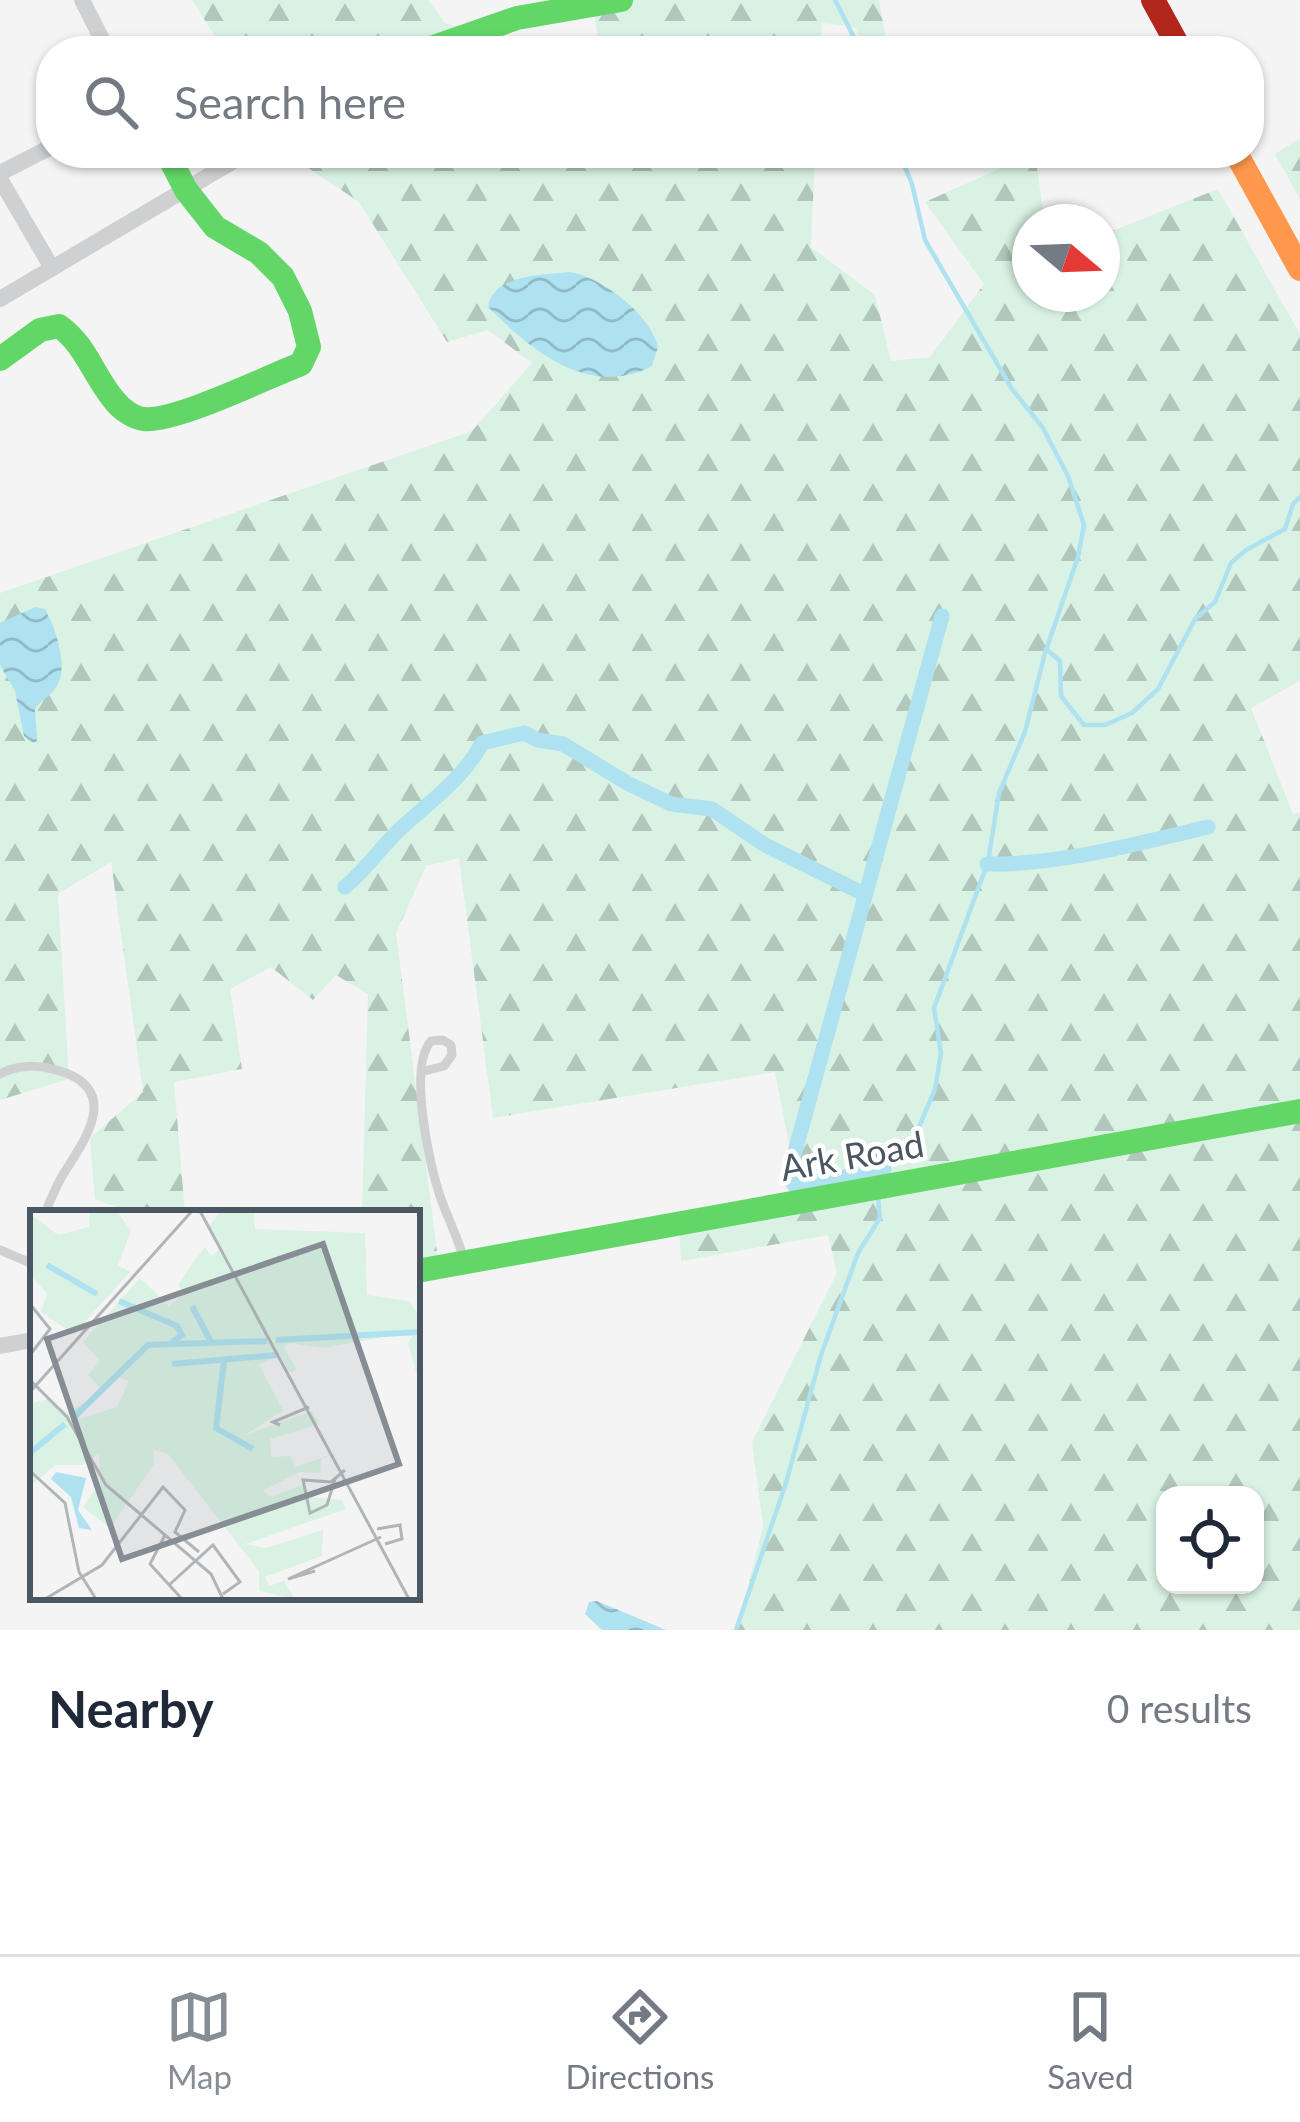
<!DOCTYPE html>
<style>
body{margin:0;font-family:Lato,sans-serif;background:#f6f6f7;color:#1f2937}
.controls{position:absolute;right:36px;bottom:36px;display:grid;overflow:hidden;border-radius:24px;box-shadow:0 3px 9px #0004}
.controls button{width:108px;height:108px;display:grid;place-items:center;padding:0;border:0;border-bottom:3px solid #e0e1e3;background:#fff;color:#1f2937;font:60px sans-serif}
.compass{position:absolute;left:1012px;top:204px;width:108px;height:108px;border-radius:50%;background:#fff;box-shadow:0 3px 9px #0004;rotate:109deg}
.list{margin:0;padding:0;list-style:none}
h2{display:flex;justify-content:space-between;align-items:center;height:156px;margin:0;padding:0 48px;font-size:51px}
h2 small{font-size:39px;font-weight:400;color:#747a83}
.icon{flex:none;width:66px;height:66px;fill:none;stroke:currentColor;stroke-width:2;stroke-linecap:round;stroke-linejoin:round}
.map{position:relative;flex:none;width:1300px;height:1630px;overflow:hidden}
.search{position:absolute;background:#fff;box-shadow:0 3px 9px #0004;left:36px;right:36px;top:36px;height:132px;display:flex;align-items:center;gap:30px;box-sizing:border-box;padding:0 42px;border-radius:48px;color:#747a83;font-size:45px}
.sheet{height:324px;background:#fff}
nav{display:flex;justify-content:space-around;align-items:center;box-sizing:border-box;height:168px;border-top:3px solid #e0e1e3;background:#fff;font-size:33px;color:#747a83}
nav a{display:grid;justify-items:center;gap:6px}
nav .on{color:#868d94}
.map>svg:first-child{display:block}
</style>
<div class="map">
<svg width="1300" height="1630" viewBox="0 0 1300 1630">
<defs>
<pattern id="forest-firs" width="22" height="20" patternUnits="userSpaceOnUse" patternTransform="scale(3)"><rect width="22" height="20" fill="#d9f2e3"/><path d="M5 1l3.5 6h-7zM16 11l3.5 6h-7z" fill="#b2c7bb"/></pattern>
<pattern id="water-waves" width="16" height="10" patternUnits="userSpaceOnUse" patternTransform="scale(3)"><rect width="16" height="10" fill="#aee2f0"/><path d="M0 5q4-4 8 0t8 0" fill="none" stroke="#90bac6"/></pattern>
</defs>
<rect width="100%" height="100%" fill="#f4f4f4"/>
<g fill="url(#forest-firs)" fill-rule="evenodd">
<polygon points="192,0 428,0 445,23 537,51 224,51"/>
<polygon points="593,0 879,0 888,51 866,51 855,27 822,23 819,51 599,51"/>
<polygon points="1300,138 1300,199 1275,154"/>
<path d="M286,153H815L811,247L875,295L891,361L930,357L984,284L925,202L1035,153L1044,218L1052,222H1030V294H1102V235L1218,189L1300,334V681L1251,708L1293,814L1300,812V1630H737L763,1526L752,1442L837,1273L828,1235L681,1261L679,1224L800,1202L775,1072L493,1118L459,858L426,866L396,933L439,1267L417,1271V1213H362L368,994L336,975L313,1000L271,967L230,989L242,1069L174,1082L185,1213H134L95,1199L90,1138L143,1092L111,862L58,894L69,1079L0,1100V593L472,431L532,363L488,330L447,342L359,202ZM1165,1495H1255V1585H1165Z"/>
</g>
<g fill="url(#water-waves)">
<path d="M570,272C603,278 650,314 658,347L652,366C589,399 531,350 488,307C493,274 542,275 570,272Z"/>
<path d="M35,607L45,609C55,627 70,668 56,687C51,696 41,700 35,709L37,741L33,743L24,736L15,691L0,665V623Z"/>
<polygon points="597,1601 666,1630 602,1630 585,1614 589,1602"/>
</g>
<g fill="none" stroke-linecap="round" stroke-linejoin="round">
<g stroke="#aee2f0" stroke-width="4.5">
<polyline points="835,0 861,51"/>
<polyline points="1046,649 1060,661 1061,696 1084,725 1105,725 1132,713 1158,689 1195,619 1215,602 1231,563 1246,550 1285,529 1293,504 1300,497"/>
<polyline points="884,1169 889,1155 916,1134 935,1089 941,1053 934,1008 988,862 999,793 1025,732 1045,653 1078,557 1084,525 1068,476 1043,428 1012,389 925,240 912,184 899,153"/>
<polyline points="736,1630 786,1483 821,1355 858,1253 880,1218 878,1197"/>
</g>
<g stroke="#aee2f0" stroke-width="15">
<path d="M987,864C1061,865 1136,844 1208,827"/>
<path d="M345,887C366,869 379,850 397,832C426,804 463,780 482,743L524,733L538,740L563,744L627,783L671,804L712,809L765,845L864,894"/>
<polyline points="884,1169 795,1186 788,1177 942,616"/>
</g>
<g stroke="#ced0d2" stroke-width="9">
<path d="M421,1072L444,1066L452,1055L451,1045L443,1040L431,1041C408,1066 429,1164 440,1196C447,1217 457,1235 463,1257"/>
<path d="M0,1074C22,1063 43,1065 66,1073C122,1095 80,1146 61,1178C55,1189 50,1201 45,1213"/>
<polyline points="33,1237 33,1243"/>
<polyline points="0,1250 33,1264"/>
</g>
<g stroke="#ced0d2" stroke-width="16">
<polyline points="82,0 108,51"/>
<polyline points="0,173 51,147"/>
<polyline points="0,179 52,268"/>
<polyline points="0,299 247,153"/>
<polyline points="0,1346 33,1340"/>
</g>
<g stroke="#63d668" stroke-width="24">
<polyline points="422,51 517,18 621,0"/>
<path d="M0,359L40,330L59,326C86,345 93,375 114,400C120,408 133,418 144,419C176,422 267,377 301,364L309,347L300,311L283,277L259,253L215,227L186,190L167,153"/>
<polyline points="417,1271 1300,1111"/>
</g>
<polyline stroke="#ff974d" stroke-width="24" points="1236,153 1300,269"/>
<polyline stroke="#b3261e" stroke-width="24" points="1153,0 1181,51"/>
</g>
<g text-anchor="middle" stroke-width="9" stroke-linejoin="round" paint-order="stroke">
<g font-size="36" fill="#4a5661" stroke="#fff">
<text transform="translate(852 1156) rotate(-10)" y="13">Ark Road</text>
</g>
</g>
<g transform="translate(30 1210)">
<rect width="390" height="390" fill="#f4f4f4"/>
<path d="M60,1H87L101,21L88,55L100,62L44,124L11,102L17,84L0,64V4L28,25L59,17ZM191,1H224L225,19L335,23L337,85L379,91L390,107V176L378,133L385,121L293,138L260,133L254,137L267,160L260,163L250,144L229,155L253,200L214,226L282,201L289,214L240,229L241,247L260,246L266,257L305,243L291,249L290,263L269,262L233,281L241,287L271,275L280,287L312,290L316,299L215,334L236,338L293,320L292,346L235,367L239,376L254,371L265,389L229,381V361L138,244L123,239L124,254L80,318L53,297L70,273L69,244L52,255H25L0,276V194L17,189L37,202L62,189L49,209L87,197L99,171L83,166L73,181L58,165L70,151L53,132L110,68L139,96L155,83L148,75L159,58L175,37L181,46L191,38L179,16Z" fill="#d9f2e3"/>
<path d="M26,262L56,268L48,300L62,320L49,318L41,287L21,269Z" fill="#aee2f0"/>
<path fill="none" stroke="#aee2f0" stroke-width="6" d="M17,55L67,84M89,91L147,116L152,125L142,132M162,96L181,132M246,130L390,122M194,151L186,218L223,239M142,154L247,145M42,209L118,135L237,131M0,243L35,214"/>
<path fill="none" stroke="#b0b5b9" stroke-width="3" d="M170,1L379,389M0,94L20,119L0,145M0,170L37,207L76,275L181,364L193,389M0,182L162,1M250,215L243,212L279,197M0,261L35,293L49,362L66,389M305,269L297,295L280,303L273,270L301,272L315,260M347,319L370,315L372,329L355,334M135,325L120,354L152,389M285,361L258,369L351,327M138,376L183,335L210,372L193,384M15,389L72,355L133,277L155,300L145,322L169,342"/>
<path fill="#868d94" fill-opacity="0.15" stroke="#868d94" stroke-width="6" d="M293,34L369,254L92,349L17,129Z"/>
<rect width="390" height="390" fill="none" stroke="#4a5661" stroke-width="6"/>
</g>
</svg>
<div class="controls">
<button><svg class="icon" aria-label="locate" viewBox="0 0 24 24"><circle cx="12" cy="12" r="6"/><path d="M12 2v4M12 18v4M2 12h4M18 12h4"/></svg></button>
</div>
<svg class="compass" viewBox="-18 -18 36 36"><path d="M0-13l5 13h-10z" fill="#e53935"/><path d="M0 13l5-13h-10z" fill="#747a83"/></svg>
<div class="search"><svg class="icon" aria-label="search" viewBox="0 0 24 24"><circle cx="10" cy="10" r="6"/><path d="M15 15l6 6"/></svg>Search here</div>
</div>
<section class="sheet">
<h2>Nearby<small>0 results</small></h2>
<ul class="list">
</ul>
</section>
<nav>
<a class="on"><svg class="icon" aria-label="map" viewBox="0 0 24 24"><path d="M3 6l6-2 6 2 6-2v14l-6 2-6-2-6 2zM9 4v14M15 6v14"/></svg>Map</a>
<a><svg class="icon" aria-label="directions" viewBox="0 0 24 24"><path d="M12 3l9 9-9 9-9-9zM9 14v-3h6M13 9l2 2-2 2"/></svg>Directions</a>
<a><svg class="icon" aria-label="saved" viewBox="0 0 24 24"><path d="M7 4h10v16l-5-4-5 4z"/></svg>Saved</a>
</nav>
